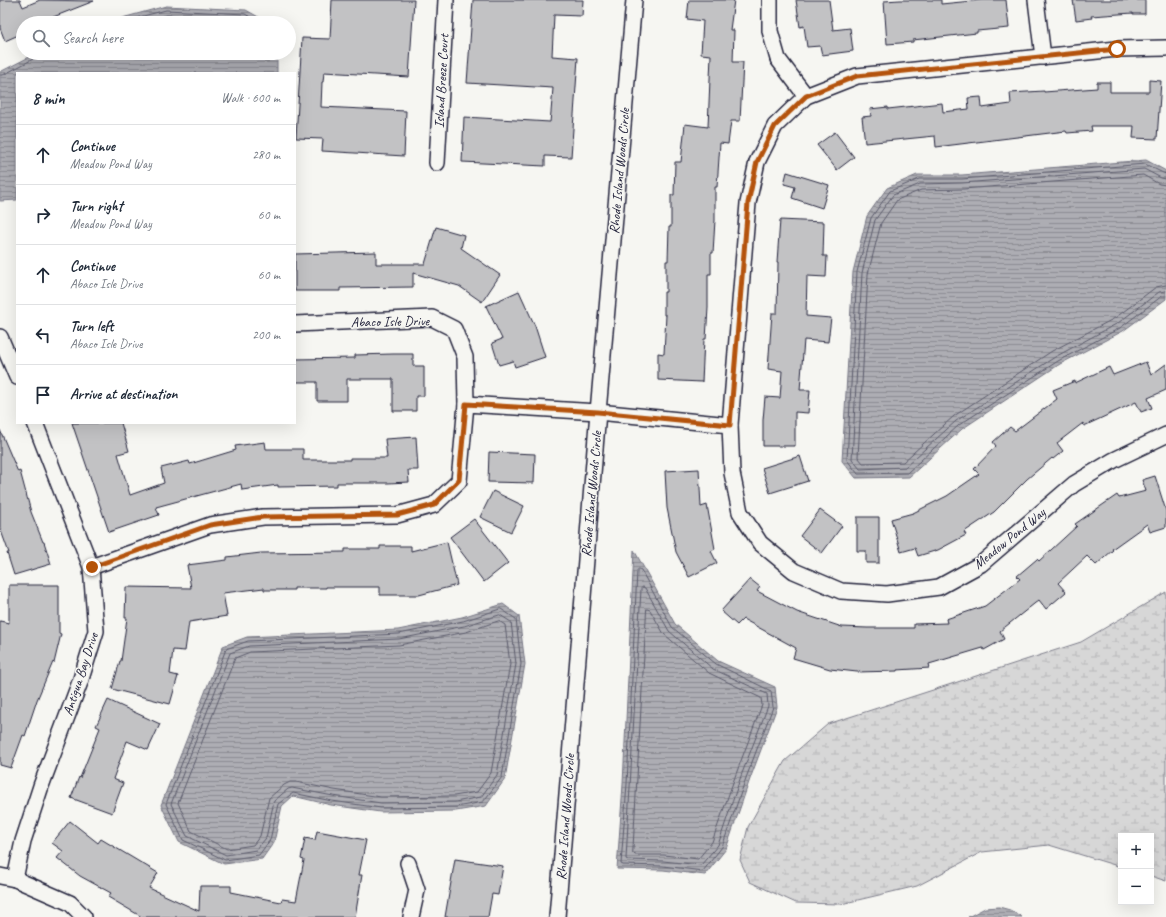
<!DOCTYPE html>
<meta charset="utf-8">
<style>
body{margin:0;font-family:Caveat,sans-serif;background:#f2f2f3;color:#1f2937}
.controls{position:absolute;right:12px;bottom:12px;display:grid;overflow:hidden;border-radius:0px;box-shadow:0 4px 16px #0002}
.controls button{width:36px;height:36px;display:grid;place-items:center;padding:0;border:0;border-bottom:1px solid #e0e1e3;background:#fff;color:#1f2937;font:20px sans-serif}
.stop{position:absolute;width:12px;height:12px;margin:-9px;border:3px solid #b45309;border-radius:50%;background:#fff}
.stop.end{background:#b45309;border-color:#fff;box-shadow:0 1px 4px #0008}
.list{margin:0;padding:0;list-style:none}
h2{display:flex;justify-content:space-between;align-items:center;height:52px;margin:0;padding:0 16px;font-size:17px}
h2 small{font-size:13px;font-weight:400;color:#747a83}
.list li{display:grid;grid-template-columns:26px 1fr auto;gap:12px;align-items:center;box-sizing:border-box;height:60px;padding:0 16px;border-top:1px solid #e0e1e3}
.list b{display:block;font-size:15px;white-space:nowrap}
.list p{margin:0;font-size:13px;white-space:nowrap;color:#747a83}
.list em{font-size:13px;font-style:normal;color:#747a83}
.icon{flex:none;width:22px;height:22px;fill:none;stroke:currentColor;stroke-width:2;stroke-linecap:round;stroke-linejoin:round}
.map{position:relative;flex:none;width:1166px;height:917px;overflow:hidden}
.search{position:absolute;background:#fff;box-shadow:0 4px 16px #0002;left:16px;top:16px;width:280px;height:44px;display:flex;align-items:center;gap:10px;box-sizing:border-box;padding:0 14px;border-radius:22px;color:#747a83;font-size:15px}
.panel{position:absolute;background:#fff;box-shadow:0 4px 16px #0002;left:16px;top:72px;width:280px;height:352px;border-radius:0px}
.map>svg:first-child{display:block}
</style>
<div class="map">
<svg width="1166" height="917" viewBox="0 0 1166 917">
<defs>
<pattern id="wetland-marsh" width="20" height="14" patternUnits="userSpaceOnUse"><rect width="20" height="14" fill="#d7d7d7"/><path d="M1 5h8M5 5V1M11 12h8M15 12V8" fill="none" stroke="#b8b8b9"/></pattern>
<pattern id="water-rules" width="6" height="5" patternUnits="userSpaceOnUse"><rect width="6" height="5" fill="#adadb3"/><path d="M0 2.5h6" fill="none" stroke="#8c8c93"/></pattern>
</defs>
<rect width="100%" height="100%" fill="#f6f6f2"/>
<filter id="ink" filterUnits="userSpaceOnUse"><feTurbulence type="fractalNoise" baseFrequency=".025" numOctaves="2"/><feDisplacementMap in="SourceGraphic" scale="8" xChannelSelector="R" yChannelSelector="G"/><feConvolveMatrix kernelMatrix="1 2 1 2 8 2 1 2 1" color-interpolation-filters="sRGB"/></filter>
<g filter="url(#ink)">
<polygon fill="url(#wetland-marsh)" stroke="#7c7c89" points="1166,592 1166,881 1151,876 1151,836 1121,836 1121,867 1049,845 982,852 917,886 841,904 796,903 750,882 740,860 748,827 785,761 828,724 1081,642"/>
<g fill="url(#water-rules)" stroke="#757583">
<polygon points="166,6 246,10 269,23 104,23"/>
<polygon points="37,53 277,53 277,73 17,73 17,200 0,201 0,72"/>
<polygon points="1146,160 1166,171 1166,299 1123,331 1060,364 962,429 909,477 856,478 842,461 853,272 867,216 887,188 917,175 962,175"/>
<polygon points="634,550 675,624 718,661 775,687 777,707 750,779 726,849 705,875 663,870 617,869 623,784"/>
<polygon points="503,604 519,616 525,664 505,779 486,806 456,811 380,812 331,805 293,796 282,806 274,842 262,859 224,864 179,842 161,805 223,646 247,637 398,630 462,617"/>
<polygon points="999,907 1010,910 1022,917 968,917 985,908"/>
</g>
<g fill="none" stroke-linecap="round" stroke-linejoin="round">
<g stroke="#5a5a6b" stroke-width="1">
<polyline points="117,23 166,10 245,14 261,23"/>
<polyline points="136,23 167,15 243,18 251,23"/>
<polyline points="159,23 168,21 212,23"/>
<polyline points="0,75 3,75 35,58 37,53"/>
<polyline points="1166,174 1163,173 1145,164 962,179 919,179 890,191 871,218 857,272 847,460 858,474 907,473 959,425 1058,361 1120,328 1162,296 1166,296"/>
<polyline points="1166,179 1161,178 1144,169 962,183 920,184 893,195 875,220 862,273 852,459 860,469 905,467 956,421 1055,357 1118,323 1159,292 1166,291"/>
<polyline points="1166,185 1159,184 1143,175 963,189 921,190 897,200 881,223 868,274 858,457 863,463 903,462 954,416 1052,351 1115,318 1156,287 1166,285"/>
<polygon points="639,569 641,570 672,627 716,664 771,691 773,707 746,778 722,847 703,871 663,866 623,865 621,864 627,784 637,571"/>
<polygon points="643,587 645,588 669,631 713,669 767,694 768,706 741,776 718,845 701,865 663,861 628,860 626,859 641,589"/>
<polygon points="501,609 516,619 521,664 502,777 483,802 456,807 381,808 332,801 293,793 278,804 270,840 259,855 225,860 183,840 166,804 226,649 248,641 399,634 463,621"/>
<polygon points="647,609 650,610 664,634 709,673 761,698 762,705 736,774 712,842 698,859 664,855 635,855 633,853"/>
<polygon points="500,615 511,622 516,664 497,775 481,797 455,802 381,803 333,796 292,788 288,789 274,801 266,838 256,850 226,855 187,836 171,804 230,653 249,646 399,639 464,626"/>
<polygon points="499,621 505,625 510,664 491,773 477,792 454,796 381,797 334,790 296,782 290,782 284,785 269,798 260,836 253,845 227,849 191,831 178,803 235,658 250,652 399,645 466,632"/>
</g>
</g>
<g fill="#c2c2c4" stroke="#22223b">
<polygon points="0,0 20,0 23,7 40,0 94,1 38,23 23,23 23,33 5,41 0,28"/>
<polygon points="332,0 414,0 409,77 324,72 323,82 322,82 321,107 406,111 404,156 322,151 323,139 296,138 302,38 330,39"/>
<polygon points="473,0 583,0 582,16 554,15 552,56 578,58 571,157 545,156 545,166 462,162 464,117 550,122 551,112 553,88 467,83"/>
<polygon points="689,0 734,0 730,30 734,30 733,62 743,62 740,121 731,121 728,144 720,143 717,187 715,187 715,220 713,253 711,253 711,274 708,274 708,308 706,339 704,339 702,382 658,380 658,353 664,354 666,315 664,315 664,292 666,292 666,261 668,261 669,227 671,227 671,195 674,195 675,162 681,162 685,124 708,127 711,55 701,54 703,21 687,19"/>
<polygon points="796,0 829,0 833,30 850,28 853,51 822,55 820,46 807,47 804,26 800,27"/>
<polygon points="900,0 941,0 941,4 982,0 1006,0 1009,28 977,31 977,33 913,40 913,42 887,44 884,1"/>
<polygon points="1073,0 1145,0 1145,14 1133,14 1133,13 1091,16 1092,18 1076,20"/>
<polygon points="1149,80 1161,81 1157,139 1133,138 1134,126 1091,126 1092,131 1067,133 1066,131 936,147 935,136 865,143 862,117 871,116 870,109 888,107 888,109 942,103 943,112 969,109 968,98 981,97 982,108 1011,104 1010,93 1044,91 1044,92 1097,88 1097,82 1110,82 1110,92 1149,92"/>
<polygon points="835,132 854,157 837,170 817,145"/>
<polygon points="787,172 829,185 822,208 792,198 795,187 784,184"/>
<polygon points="780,220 824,222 823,256 827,256 826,277 807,276 806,316 831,318 828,342 804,340 800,390 810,390 808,413 795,412 795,446 763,446 763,420 765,397 780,398 782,371 768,369 772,313 777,313 778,262 777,262"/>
<polygon points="436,227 464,235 461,248 500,275 482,302 459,286 413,273 413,287 340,288 340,291 295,291 295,254 376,252 376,264 425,264"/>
<polygon points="519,291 535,326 545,357 515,367 513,361 499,365 492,343 502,339 486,306"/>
<polygon points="393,354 413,354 413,366 424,366 424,396 416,396 416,411 393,411 393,379 347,379 347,401 317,401 317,382 295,382 295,359 355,358 355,355"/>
<polygon points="1146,362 1151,375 1166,364 1166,390 1148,398 1152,408 1141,412 1136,402 1084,426 1083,423 1057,443 1063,451 1053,459 1052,458 1027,479 994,512 964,532 966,535 938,550 918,556 915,548 901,552 891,519 913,513 947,496 979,474 974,469 996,446 993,442 1010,427 1015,431 1057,399 1053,390 1075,381 1075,383 1109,367 1113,375"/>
<polygon points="72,423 121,423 129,451 118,454 130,495 164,483 161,468 189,461 190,464 236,450 235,446 265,442 266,449 303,449 303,460 350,460 350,458 387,458 385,439 416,437 418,470 408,470 409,482 388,483 337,483 337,486 278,487 278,485 242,490 241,484 156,507 159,515 109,532"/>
<polygon points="0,430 18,472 20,471 31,512 43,542 44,542 51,564 14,575 7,553 9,553 0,528"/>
<polygon points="489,452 535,454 534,483 488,482"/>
<polygon points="800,456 808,481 770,493 762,468"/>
<polygon points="699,469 701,507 707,505 715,549 711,551 717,563 689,577 676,552 667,508 665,471"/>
<polygon points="1155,476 1166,511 1166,527 1150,532 1147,524 1112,549 1113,550 1096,565 1087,556 1058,583 1066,592 1046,609 1039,600 1000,631 1004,639 984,650 983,648 929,664 930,668 897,670 897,671 857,672 830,669 793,658 796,648 743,619 737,625 721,611 750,579 760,587 757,591 797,612 842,627 867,628 914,628 914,624 947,623 946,619 985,606 1020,579 1017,576 1037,559 1039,561 1077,526 1075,524 1117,495 1119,498 1146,491 1142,480"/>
<polygon points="493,491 524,506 511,532 480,517"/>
<polygon points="820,510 842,526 822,553 800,536"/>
<polygon points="857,517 879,517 879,563 866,563 866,551 857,551"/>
<polygon points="474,519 508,563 484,582 450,537"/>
<polygon points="447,542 457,585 419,595 380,595 380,587 326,587 326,588 294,588 294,590 264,590 264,588 223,593 227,616 189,622 185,651 173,650 170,674 178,676 170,704 112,689 120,661 121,661 127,618 125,618 126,587 191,588 187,565 227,560 227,557 261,553 345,552 345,549 380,549 380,546 411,546 411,551"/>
<polygon points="9,585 59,585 59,633 61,634 54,663 53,662 37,700 25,736 23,735 11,768 0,765 0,621 9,623"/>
<polygon points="108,700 160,724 148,750 127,741 113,779 123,783 112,813 71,798 79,777 80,778 100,728 96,726"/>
<polygon points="70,821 98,843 101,839 158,873 149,888 199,911 200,886 231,886 231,892 281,902 282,899 296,901 304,860 301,859 305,838 315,840 317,831 366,840 359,875 362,875 355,917 142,917 108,897 111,893 80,876 57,858 63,851 52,843"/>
<polygon points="455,859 503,866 498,895 492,894 488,917 445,917"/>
</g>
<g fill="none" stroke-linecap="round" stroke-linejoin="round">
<defs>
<g id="minor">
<polyline points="770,0 770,31 778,59 806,96"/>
<polyline points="1036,0 1043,57"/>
<polyline points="1166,48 1117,49 857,76 806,96 775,126 757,162 748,203 730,425 732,473 740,512 760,543 794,571 841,591 887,594 939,587 981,564 1074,484 1114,460 1166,435"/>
<polyline points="437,163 446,0"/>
<polyline points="0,337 17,377"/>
<polyline points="466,404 598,412 730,425"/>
<polyline points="91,567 210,525 263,517 397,515 434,505 459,481 466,404 465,357 454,329 432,318 295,324"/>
<polyline points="408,863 417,890 411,917"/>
<polyline points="0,876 15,879 70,903 84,917"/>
<polyline points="15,879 23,841 41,786 80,682 96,631 91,567 35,423"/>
<polyline points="557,917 598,412 634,0"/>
</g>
</defs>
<use href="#minor" stroke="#22223b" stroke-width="18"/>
<use href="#minor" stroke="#f6f6f2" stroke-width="15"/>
</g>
</g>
<g fill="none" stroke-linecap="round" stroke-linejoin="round" filter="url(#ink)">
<polyline stroke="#b45309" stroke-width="5" points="92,567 210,525 263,517 397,515 434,505 459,480 466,404 598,412 730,425 748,203 757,162 775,126 806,96 857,76 1117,49"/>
</g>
<g text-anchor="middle" stroke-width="3" stroke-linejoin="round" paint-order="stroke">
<g font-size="14" fill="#22223b" stroke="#f6f6f2">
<text transform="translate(441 81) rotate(-87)" y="5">Island Breeze Court</text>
<text transform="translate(619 171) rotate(-85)" y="5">Rhode Island Woods Circle</text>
<text transform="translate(390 321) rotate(-1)" y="5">Abaco Isle Drive</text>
<text transform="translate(591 494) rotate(-85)" y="5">Rhode Island Woods Circle</text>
<text transform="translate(1009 538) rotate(-39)" y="5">Meadow Pond Way</text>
<text transform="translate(80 674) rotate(-72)" y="5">Antigua Bay Drive</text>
<text transform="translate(565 817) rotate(-86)" y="5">Rhode Island Woods Circle</text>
</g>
</g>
</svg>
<div class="controls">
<button>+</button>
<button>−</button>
</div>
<div class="stop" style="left:1117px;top:49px"></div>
<div class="stop end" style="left:92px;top:567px"></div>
<div class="search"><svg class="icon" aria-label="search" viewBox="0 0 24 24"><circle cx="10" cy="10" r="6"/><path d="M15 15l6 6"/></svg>Search here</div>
<section class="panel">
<h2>8 min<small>Walk · 600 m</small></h2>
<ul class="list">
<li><svg class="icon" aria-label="ahead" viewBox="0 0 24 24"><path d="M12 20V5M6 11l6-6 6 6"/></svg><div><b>Continue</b><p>Meadow Pond Way</p></div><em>280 m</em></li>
<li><svg class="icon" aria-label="right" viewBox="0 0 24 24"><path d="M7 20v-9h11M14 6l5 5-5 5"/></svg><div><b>Turn right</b><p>Meadow Pond Way</p></div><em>60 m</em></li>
<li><svg class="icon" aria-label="ahead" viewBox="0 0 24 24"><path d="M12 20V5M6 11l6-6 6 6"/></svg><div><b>Continue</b><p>Abaco Isle Drive</p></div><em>60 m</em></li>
<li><svg class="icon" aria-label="left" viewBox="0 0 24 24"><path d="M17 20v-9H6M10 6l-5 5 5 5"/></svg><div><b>Turn left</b><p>Abaco Isle Drive</p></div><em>200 m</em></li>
<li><svg class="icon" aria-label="arrive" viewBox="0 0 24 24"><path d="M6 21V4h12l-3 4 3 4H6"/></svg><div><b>Arrive at destination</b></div></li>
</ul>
</section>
</div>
